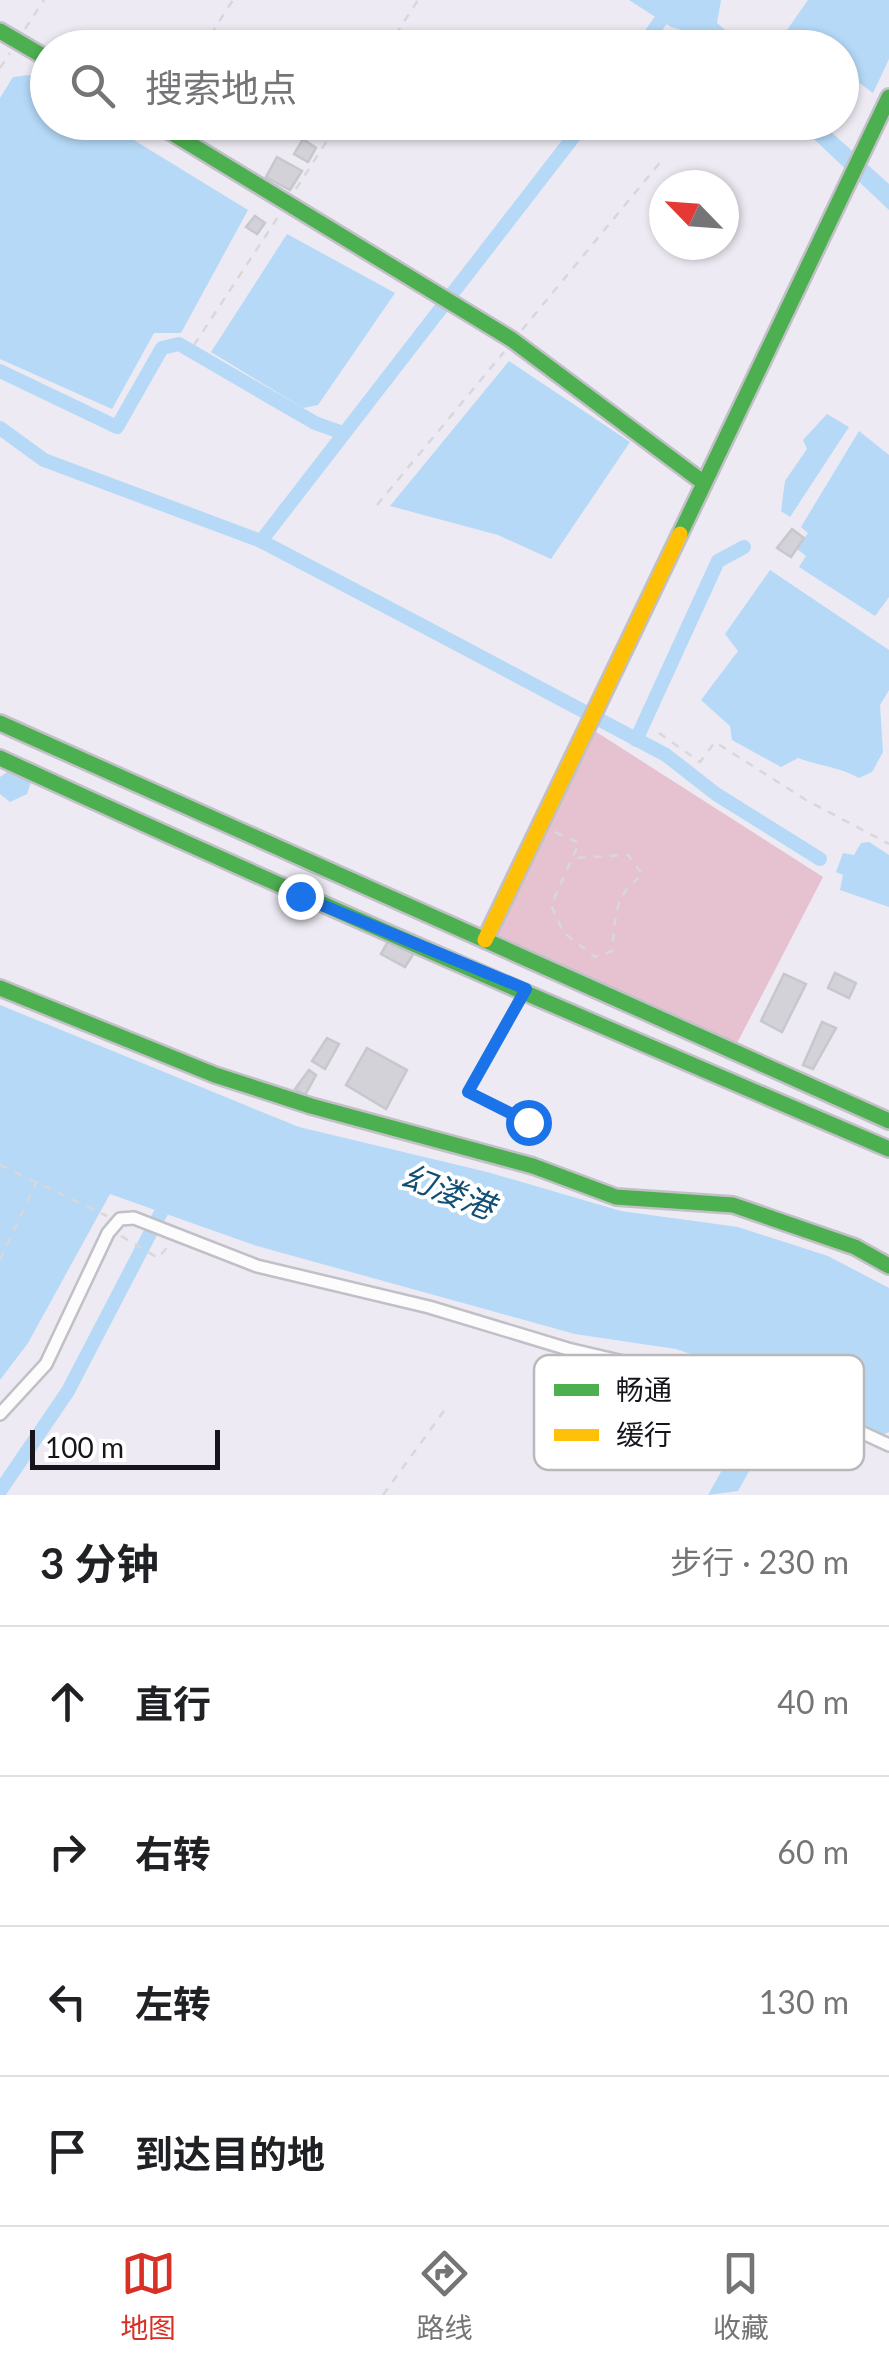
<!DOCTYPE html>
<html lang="zh">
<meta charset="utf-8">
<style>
body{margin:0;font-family:Lato,"Noto Sans SC",sans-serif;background:#f2f2f2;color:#202124}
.compass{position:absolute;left:649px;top:170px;width:90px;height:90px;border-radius:50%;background:#fff;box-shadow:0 2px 8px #0004;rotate:295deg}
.scale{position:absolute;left:30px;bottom:25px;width:190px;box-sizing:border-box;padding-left:10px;border:5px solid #17151b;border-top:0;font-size:28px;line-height:35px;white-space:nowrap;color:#17151b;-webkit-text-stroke:8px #fff;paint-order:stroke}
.stop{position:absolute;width:30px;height:30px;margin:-22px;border:8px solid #1a73e8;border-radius:50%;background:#fff}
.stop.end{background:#1a73e8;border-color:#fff;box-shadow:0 2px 10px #0008}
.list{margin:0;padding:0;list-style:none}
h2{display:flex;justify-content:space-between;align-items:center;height:130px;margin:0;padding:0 40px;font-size:42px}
h2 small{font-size:32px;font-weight:400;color:#757577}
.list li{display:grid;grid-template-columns:65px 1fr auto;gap:30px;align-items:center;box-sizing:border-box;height:150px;padding:0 40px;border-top:2px solid #e0e0e0}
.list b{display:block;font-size:38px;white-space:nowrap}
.list em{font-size:32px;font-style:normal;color:#757577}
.icon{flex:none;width:55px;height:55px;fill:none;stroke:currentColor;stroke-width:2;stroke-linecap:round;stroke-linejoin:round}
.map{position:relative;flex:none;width:889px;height:1495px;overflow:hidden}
.search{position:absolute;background:#fff;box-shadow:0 2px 8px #0004;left:30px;right:30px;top:30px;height:110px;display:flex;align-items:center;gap:25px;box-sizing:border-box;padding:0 35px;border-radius:55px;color:#757577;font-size:38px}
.sheet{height:730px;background:#fff}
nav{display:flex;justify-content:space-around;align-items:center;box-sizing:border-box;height:140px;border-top:2px solid #e0e0e0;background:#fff;font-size:28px;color:#757577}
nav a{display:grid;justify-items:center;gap:5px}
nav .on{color:#d93025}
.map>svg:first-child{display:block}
</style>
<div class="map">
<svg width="889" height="1495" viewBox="0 0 889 1495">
<rect width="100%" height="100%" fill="#edeaf3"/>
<polygon fill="#e6c2d0" points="587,726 823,877 733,1051 485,940"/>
<g fill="#b5d9f7">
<polygon points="629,0 721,0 717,23 745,47 719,47 711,38 671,27"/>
<polygon points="808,0 889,0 889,59 873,93 842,70 842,48 811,47 787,30"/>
<polygon points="29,75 47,86 48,122 106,123 248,210 181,333 154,333 112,409 0,359 0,98 13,77"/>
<polygon points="797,123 821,123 889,184 889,210"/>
<polygon points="287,234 395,293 318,405 303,408 211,352"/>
<polygon points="509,361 630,442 551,559 498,535 390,506"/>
<polygon points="827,414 849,427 790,517 781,511 785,481 807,449 803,440"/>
<polygon points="859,431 889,455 889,597 875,616 799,567 806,556 797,549 808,533 801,527"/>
<path d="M770,570L889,650V690L880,705L883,752L872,772L859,778C840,767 819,766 798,758L781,767L732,740L730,726L701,700L738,651L725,634Z"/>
<polygon points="7,772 31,782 27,794 10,802 0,794 0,777"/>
<polygon points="869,842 889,855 889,907 840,890 843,875 836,872 843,853 854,855 861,843"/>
<polygon points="0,1005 299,1127 487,1172 621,1211 738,1227 828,1256 889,1288 889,1432 881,1436 826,1399 819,1404 774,1390 755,1366 735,1369 676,1349 575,1334 257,1246 110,1194 28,1343 0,1380"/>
<polygon points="744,1431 766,1441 738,1491 708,1495"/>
</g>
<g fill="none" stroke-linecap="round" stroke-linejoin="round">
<g stroke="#b5d9f7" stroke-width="14">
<polyline points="641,48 661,20"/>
<polyline points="0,371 117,427 162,348 179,344 315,423 343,433"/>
<polyline points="0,428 44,460 261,541 423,626 666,755 716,794 820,859"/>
<polyline points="261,541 585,122"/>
<polyline points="636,740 718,561 744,547"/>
<polyline points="749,1449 785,1374"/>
<polyline points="0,1491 68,1391 169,1197"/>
</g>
</g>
<g fill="#d2d2d8" stroke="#c7c7ce" stroke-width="2.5">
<polygon points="303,139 316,148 308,162 294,154"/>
<polygon points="277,157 302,171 290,190 266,177"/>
<polygon points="255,216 265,223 257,234 246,227"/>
<polygon points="792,529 804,538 791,557 777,548"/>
<polygon points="391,936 416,950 405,967 381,954"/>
<polygon points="835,973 856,983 849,998 828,988"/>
<polygon points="784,974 806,984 782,1032 761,1021"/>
<polygon points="822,1022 836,1028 813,1069 803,1065"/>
<polygon points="327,1038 339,1044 325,1069 312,1061"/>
<polygon points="367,1048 407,1070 386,1109 346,1085"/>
<polygon points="309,1070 316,1075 305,1095 295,1089"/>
</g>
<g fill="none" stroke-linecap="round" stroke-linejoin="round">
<defs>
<polyline id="street" points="0,1414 46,1364 108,1233 120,1219 134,1218 257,1266 429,1307 568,1349 798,1403 889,1445"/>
<g id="fast">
<polyline points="0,31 48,59"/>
<polyline points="154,122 511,339 704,483"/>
<polyline points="680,534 889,97"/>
<polyline points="0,723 889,1121"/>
<path d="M0,758C294,894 591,1022 889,1149"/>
<polyline points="0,988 215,1075 311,1106 533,1166 616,1197 733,1205 855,1247 889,1266"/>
</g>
<polyline id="slow" points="485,940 680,534"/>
</defs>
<use href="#street" stroke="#c2c0c7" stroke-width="16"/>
<use href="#fast" stroke="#c2c0c7" stroke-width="20"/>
<use href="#slow" stroke="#c2c0c7" stroke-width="20"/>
<g stroke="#d8d7da" stroke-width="2.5" stroke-dasharray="8 8" stroke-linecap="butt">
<polyline points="25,29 44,0"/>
<polyline points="202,48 233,0"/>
<polyline points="387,48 418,0"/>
<polyline points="0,68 10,53"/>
<polyline points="296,189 339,122"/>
<polyline points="522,330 662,160"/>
<polyline points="194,345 278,217"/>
<polyline points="377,505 504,352"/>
<polyline points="659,733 700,762 715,742 806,800 889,844"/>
<path d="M555,832L579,843L551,905L563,932L595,957L612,951C616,919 613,893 643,875L628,855L572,858"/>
<polyline points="518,1003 468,1092 528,1121"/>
<polyline points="0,1165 107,1216"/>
<polyline points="121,1236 158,1258 171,1243"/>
<polyline points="0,1260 37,1181"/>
<polyline points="383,1495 446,1408"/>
</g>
<use href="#street" stroke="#fcfcfd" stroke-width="11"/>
<use href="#fast" stroke="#4caf50" stroke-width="15"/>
<use href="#slow" stroke="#ffc107" stroke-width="15"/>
</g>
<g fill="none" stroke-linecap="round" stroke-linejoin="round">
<polyline stroke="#1a73e8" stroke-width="12" points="300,896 526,989 468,1092 528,1122"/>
</g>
<g text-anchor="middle" stroke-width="8" stroke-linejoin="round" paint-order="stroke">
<g font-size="32" font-style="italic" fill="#124f74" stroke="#fff">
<text transform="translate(448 1192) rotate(21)" y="11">幻溇港</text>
</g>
</g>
<rect x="534" y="1355" width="330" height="115" rx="15" fill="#fff" stroke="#b9b9bb" stroke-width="2.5"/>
<rect x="554" y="1384" width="45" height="12" fill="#4caf50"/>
<rect x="554" y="1429" width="45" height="12" fill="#ffc107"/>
<g font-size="28" fill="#17151b">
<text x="616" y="1400">畅通</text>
<text x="616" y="1445">缓行</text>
</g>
</svg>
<svg class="compass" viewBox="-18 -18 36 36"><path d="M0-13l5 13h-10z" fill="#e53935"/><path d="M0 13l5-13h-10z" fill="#757577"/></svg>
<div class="scale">100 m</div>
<div class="stop" style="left:528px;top:1122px"></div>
<div class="stop end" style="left:300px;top:896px"></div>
<div class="search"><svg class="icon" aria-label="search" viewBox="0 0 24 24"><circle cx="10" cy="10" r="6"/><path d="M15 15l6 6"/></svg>搜索地点</div>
</div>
<section class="sheet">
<h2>3 分钟<small>步行 · 230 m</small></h2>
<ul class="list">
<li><svg class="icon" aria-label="ahead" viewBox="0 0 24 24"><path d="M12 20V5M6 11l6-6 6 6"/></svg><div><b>直行</b></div><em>40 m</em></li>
<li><svg class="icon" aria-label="right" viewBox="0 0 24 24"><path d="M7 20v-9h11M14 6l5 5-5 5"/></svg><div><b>右转</b></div><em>60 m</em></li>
<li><svg class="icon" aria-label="left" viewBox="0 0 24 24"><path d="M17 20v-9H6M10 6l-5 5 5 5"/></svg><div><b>左转</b></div><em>130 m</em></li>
<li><svg class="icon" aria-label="arrive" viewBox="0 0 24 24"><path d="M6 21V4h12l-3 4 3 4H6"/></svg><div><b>到达目的地</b></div></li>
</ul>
</section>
<nav>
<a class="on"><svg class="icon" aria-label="map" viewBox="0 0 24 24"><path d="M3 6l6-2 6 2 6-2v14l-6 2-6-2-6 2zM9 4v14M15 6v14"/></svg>地图</a>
<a><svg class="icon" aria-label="directions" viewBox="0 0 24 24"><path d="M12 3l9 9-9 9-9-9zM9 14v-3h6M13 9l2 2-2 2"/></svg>路线</a>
<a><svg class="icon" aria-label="saved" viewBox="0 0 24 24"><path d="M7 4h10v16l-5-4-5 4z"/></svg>收藏</a>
</nav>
